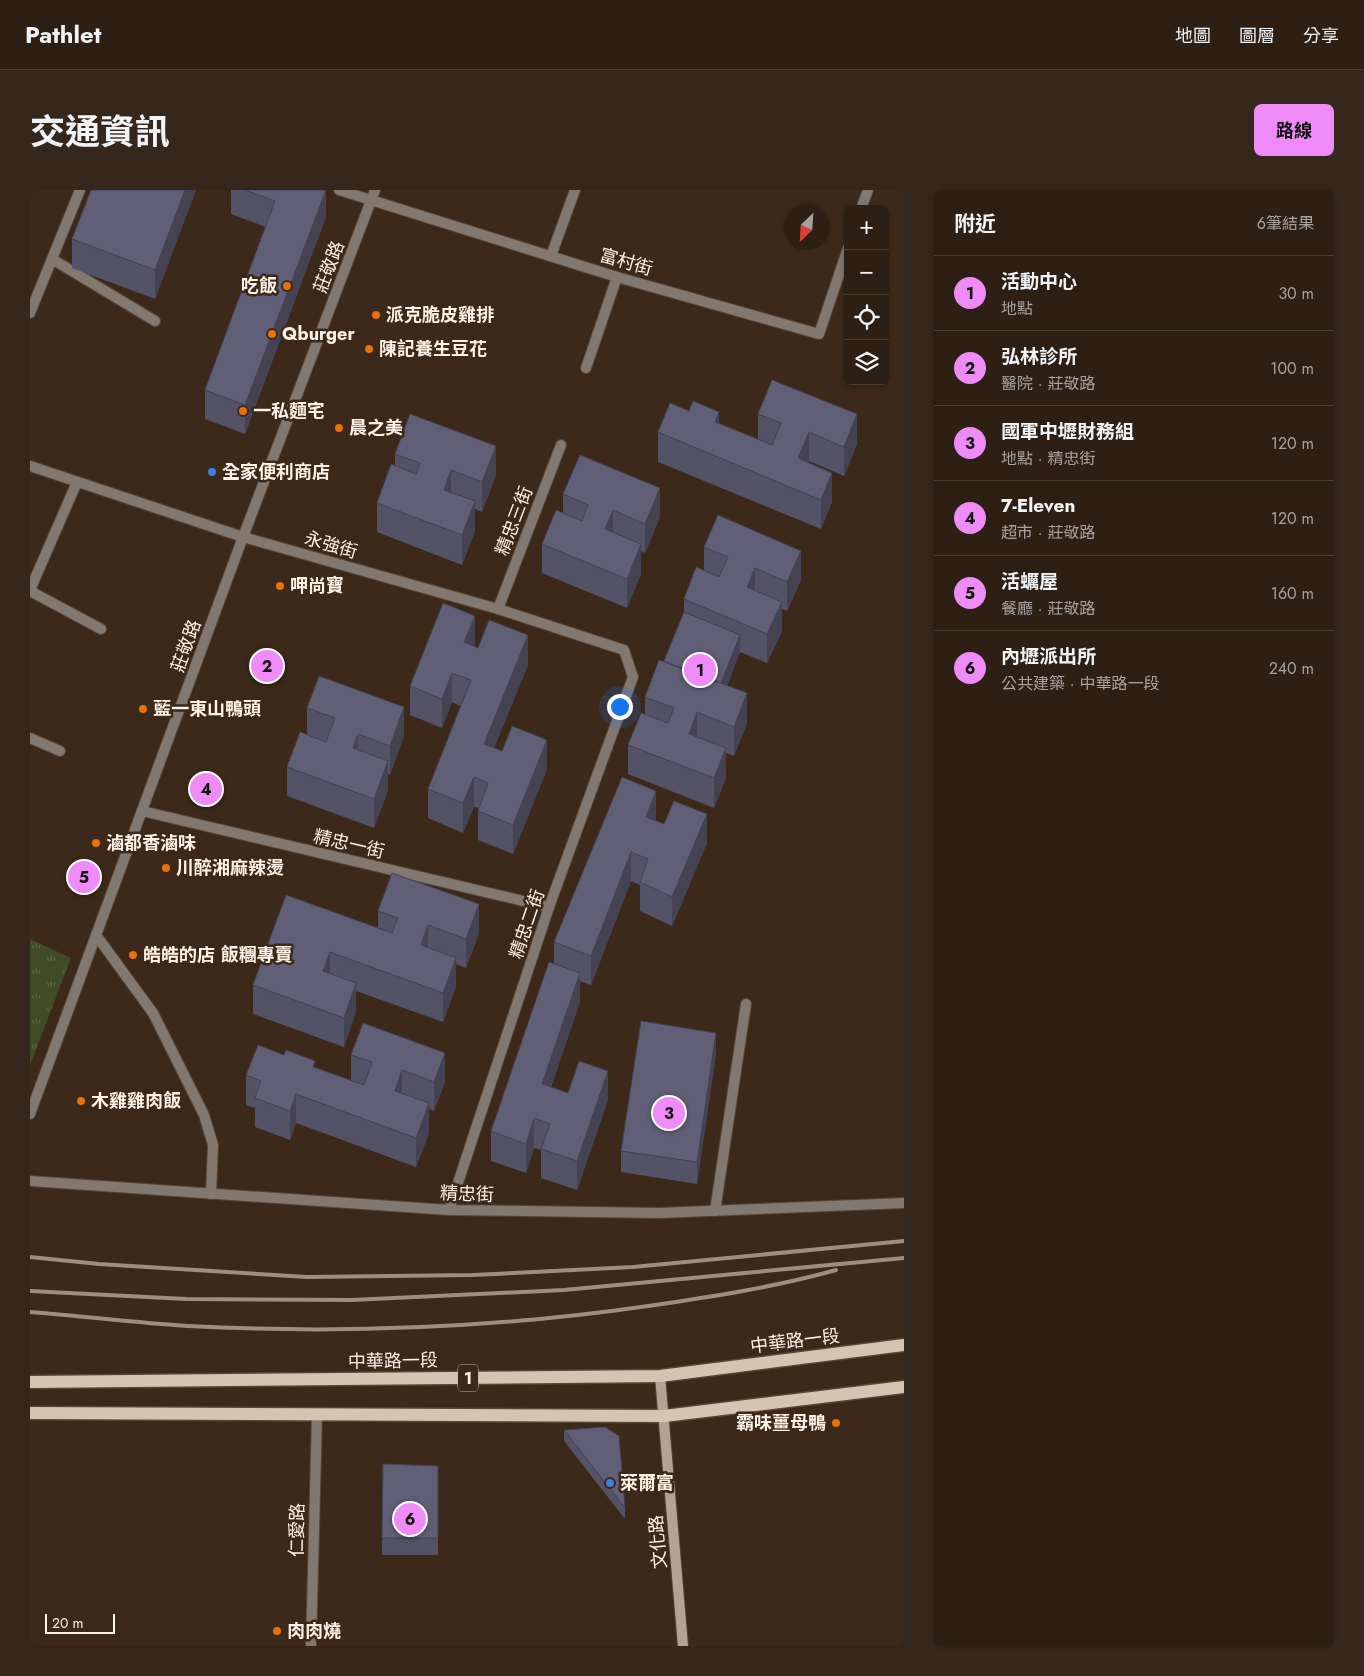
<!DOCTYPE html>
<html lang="zh-TW">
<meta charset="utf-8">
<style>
body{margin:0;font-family:Jost,"Noto Sans TC",sans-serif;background:#35271c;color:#f1f3f6}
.controls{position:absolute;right:15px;top:15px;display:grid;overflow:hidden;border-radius:8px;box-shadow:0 1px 4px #0004}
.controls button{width:45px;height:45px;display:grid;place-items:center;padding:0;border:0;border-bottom:1px solid #483d33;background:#2d1f13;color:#f1f3f6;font:25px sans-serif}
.compass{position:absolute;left:754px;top:15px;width:45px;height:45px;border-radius:50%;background:#2d1f13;box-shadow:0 1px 4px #0004;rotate:205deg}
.scale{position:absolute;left:15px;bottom:12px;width:70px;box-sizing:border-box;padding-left:5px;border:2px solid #fff2e8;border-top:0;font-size:14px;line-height:18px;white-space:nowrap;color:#fff2e8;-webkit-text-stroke:4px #3c2919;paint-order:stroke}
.you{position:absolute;left:589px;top:516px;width:18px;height:18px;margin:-12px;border:4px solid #fff;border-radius:50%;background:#1a73e8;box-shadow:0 0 0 8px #1a73e833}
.badge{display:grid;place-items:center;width:32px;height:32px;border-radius:50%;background:#ef8bf7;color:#111;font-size:16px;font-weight:700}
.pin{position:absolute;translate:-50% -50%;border:2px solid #fff;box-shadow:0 1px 5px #0006}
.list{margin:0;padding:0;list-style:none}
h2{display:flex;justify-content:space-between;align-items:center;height:65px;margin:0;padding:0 20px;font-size:21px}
h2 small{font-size:16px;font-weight:400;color:#a7a2a0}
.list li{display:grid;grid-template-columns:32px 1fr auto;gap:15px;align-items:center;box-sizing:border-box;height:75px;padding:0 20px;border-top:1px solid #483d33}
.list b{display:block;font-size:19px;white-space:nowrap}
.list p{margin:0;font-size:16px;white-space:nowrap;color:#a7a2a0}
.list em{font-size:16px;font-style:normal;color:#a7a2a0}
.icon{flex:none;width:28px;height:28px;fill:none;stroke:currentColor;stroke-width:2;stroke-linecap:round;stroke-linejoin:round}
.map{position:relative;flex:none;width:874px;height:1456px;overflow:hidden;border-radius:8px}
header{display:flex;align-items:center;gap:30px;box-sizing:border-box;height:70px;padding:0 25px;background:#2d1f13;border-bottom:1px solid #483d33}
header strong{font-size:24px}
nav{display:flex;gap:28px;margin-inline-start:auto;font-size:18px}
.intro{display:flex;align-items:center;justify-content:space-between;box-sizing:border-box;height:120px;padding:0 30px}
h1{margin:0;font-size:35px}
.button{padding:12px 22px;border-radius:8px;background:#ef8bf7;color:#111;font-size:18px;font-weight:700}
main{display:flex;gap:30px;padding:0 30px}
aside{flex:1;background:#2d1f13;border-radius:8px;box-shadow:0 1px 4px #0004}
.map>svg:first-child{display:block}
</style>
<header>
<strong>Pathlet</strong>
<nav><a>地圖</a><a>圖層</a><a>分享</a></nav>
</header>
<div class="intro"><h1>交通資訊</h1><a class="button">路線</a></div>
<main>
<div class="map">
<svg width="874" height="1456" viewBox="0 0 874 1456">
<defs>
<pattern id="grass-tufts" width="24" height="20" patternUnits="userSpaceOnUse" patternTransform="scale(1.25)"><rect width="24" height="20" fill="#414c26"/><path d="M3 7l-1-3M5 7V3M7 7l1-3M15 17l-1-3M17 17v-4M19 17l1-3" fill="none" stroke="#5e6646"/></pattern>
</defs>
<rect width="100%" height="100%" fill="#3c2919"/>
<polygon fill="url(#grass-tufts)" points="0,749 41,768 0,875"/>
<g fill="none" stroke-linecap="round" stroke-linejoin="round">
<defs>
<g id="lane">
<polyline points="309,0 587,87 789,144 818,58"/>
<polyline points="831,19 838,0"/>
<polyline points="22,69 125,131"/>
<polyline points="0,123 50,0"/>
<polyline points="556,178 587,87"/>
<polyline points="0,276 213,347 468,419 594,460 603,487 519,717 419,1020"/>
<polyline points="0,400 47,292"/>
<polyline points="0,401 71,439"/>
<polyline points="468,419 531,255"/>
<polyline points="112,621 519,717"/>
<polyline points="66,745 123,823 174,925 183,955 181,1004"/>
<polyline points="685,1021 716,814"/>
<polyline points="281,1456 287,1225"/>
</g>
<g id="street">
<polyline points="521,66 545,0"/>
<polyline points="0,548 30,561"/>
<polyline points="0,924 213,347 345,0"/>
<polyline points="0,991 419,1020 629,1023 874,1013"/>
</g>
<polyline id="secondary" points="630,1186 653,1456"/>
<g id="primary">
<polyline points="0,1192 630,1186 874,1155"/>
<polyline points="0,1223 634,1226 874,1197"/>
</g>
</defs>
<use href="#lane" stroke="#574536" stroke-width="12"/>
<use href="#street" stroke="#574536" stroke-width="12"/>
<use href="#secondary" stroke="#574536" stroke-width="12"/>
<use href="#primary" stroke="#574536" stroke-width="15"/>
<use href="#lane" stroke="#827870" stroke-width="10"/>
<use href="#street" stroke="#827870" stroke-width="10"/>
<use href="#secondary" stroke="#b2a395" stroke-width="10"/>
<use href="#primary" stroke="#d7c3b2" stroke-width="12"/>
<g stroke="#9e8e81" stroke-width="4">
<polyline points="0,1067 69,1074 277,1087 443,1085 603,1077 874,1051"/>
<polyline points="0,1101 156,1109 322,1110 534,1100 874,1068"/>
<path d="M0,1122C53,1126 106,1133 158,1136C312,1144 466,1138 618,1116C681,1107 745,1097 806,1080"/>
</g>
</g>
<g fill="#535266">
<polygon points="61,0 166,0 125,109 42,78 42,49"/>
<polygon points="201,0 296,0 296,27 215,244 175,229 175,200 236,37 201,24"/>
<polygon points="728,224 827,254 814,286 779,271 778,273 802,312 791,339 628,272 628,242 689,233 728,249"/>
<polygon points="365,264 466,285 452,322 445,319 445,341 432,375 347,342 347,313 365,276"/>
<polygon points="533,304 630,327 615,363 611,361 611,384 597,418 512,383 512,354 533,323"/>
<polygon points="674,357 771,390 757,421 752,419 752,441 737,473 710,462 697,496 717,533 704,566 696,563 696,588 684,618 598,584 598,555 615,524 615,507 634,471 654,422 654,409 674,381"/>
<polygon points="445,455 444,456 498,475 464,558 517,579 483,664 448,650 448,621 449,618 444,617 433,643 398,628 398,599 431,516 422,512 412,538 380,525 380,496"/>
<polygon points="277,518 374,546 360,585 358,584 358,600 344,638 257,606 257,577 277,545"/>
<polygon points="626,631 677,653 642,736 610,721 610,695 601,691 561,795 550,791 550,812 521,897 538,903 578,910 547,1000 511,988 511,960 504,958 496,983 461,971 461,941 524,774 524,752"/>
<polygon points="348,721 449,743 436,778 426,774 426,797 413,832 326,801 326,822 314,857 223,824 223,795 348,738"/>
<polygon points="686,864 667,994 591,982 591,961"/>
<polygon points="254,865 321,891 321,865 415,892 404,921 399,919 399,943 386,977 266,933 260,950 225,937 225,918 216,915 216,885"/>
<polygon points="534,1240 595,1318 595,1329 534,1251"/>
<polygon points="353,1274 408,1276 408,1365 352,1365"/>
</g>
<g fill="#444253">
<polygon points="155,0 166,0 125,109 125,80"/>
<polygon points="296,0 296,27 215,244 215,215"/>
<polygon points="689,222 689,251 685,232"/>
<polygon points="827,224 827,254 814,286 814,257"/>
<polygon points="779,242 779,271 768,298 768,268"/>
<polygon points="466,256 466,285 452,322 452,292"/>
<polygon points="421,280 421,310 414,300"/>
<polygon points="802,283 802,312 791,339 791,310"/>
<polygon points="630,298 630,327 615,363 615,334"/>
<polygon points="445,311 445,341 432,375 432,345"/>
<polygon points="583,320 583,349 575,339"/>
<polygon points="611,354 611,384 597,418 597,389"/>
<polygon points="771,361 771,390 757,421 757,392"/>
<polygon points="725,378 725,407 717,397"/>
<polygon points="752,412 752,441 737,473 737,444"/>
<polygon points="445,426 445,455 434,482 434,452"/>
<polygon points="498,445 498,475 454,583 454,554"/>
<polygon points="710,445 710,462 686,522 686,505"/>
<polygon points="422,483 422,512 412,538 412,509"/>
<polygon points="717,503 717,533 704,566 704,537"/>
<polygon points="374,517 374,546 360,585 360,556"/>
<polygon points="667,522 667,552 659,544"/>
<polygon points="328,544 328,573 323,558"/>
<polygon points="517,550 517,579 483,664 483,635"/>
<polygon points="696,558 696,588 684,618 684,588"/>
<polygon points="358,571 358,600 344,638 344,609"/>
<polygon points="444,587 444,617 433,643 433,613"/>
<polygon points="626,601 626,630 616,656 616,627"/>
<polygon points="677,624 677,653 642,736 642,707"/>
<polygon points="601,662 601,691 561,795 561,766"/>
<polygon points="449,714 449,743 436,778 436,749"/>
<polygon points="398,735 398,764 391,755"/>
<polygon points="300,762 300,791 293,781"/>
<polygon points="426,768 426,797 413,832 413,803"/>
<polygon points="550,783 550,812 512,923 512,894"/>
<polygon points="326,793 326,822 314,857 314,828"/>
<polygon points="686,843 686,864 667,994 667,972"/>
<polygon points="415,863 415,892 404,921 404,892"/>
<polygon points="372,880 372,910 365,901"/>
<polygon points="578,881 578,910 547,1000 547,971"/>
<polygon points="266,904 266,933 260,950 260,921"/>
<polygon points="399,913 399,943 386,977 386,948"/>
<polygon points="504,928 504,958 496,983 496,954"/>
</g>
<g fill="#615f77" stroke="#444253">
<polygon points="61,0 155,0 125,80 42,49"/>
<polygon points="215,0 296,0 215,215 175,200 245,11"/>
<polygon points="742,190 827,224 814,257 779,242 768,268 802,283 791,310 628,242 640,213 659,221 663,211 689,222 685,232 742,255 751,233 728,224"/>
<polygon points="380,224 466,256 452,292 421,280 414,300 445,311 432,345 347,313 361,274 386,284 390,273 365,264"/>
<polygon points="550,265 630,298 615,334 583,320 575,339 611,354 597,389 512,354 526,320 552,331 558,315 533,304"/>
<polygon points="688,325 771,361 757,392 725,378 717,397 752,412 737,444 654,409 666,377 689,387 698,367 674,357"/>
<polygon points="413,413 445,426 434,452 448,458 459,430 498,445 454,554 472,561 482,536 517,550 483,635 448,621 458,593 444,587 433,613 398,599 441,490 422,483 412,509 380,496"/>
<polygon points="654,422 710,445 691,493 634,471"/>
<polygon points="629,470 717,503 704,537 667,522 659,544 696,558 684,588 598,555 611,523 638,533 644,518 615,507"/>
<polygon points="289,486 374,517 360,556 328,544 323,558 358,571 344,609 257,577 270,542 296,552 305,528 277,518"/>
<polygon points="592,587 626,601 616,627 634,634 644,611 677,624 642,707 610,692 618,669 601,662 561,766 524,752"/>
<polygon points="362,683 449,714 436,749 398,735 391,755 426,768 413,803 300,762 293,781 326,793 314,828 223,795 256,705 362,743 368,728 348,721"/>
<polygon points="519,772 550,783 512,894 538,903 549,871 578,881 547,971 511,959 520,934 504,928 496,954 461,941"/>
<polygon points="611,831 686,843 667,972 591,961"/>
<polygon points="333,833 415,863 404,892 372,880 365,901 399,913 386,948 266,904 260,921 225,908 231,891 216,885 228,855 254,865 256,860 285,871 283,877 334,895 342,872 321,865"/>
<polygon points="575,1237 589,1246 595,1318 534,1240"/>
<polygon points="353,1274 408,1276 408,1348 352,1348"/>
</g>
<g fill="#e8710a" stroke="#3c2919" stroke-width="2">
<circle cx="257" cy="96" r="5"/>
<circle cx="346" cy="125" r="5"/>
<circle cx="242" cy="144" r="5"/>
<circle cx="339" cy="159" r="5"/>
<circle cx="213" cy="221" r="5"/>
<circle cx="309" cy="238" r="5"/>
<circle cx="250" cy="396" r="5"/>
<circle cx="113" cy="519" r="5"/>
<circle cx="66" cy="653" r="5"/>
<circle cx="136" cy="678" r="5"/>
<circle cx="103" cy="765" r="5"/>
<circle cx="51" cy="911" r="5"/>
<circle cx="806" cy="1233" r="5"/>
<circle cx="247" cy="1441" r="5"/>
</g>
<g fill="#3f7fe0" stroke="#3c2919" stroke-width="2">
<circle cx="182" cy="282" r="5"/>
<circle cx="580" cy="1293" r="5"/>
</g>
<g text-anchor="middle" stroke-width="5" stroke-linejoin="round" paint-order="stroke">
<rect fill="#3c2919" stroke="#c4b6aa" stroke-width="1" x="428" y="1174.5" width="20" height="27" rx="4"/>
<g font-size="16" font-weight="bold" fill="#fff2e8">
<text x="438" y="1194">1</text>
</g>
<g font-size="18" fill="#fff2e8" stroke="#3c2919">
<text transform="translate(596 72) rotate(16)" y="6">富村街</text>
<text transform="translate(299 77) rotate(-69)" y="6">莊敬路</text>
<text transform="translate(484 331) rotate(-69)" y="6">精忠三街</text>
<text transform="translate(301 355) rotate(16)" y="6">永強街</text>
<text transform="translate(156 456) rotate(-70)" y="6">莊敬路</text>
<text transform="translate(319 654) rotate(13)" y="6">精忠一街</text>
<text transform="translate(497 734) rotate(-71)" y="6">精忠二街</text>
<text transform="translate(437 1004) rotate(2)" y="6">精忠街</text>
<text transform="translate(765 1151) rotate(-7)" y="6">中華路一段</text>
<text transform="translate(363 1171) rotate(-1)" y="6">中華路一段</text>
<text transform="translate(267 1340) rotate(-89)" y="6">仁愛路</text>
<text transform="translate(628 1352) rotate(-95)" y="6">文化路</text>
</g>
<g font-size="18" font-weight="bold" fill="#fff2e8" stroke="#3c2919" text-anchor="start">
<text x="247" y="102" text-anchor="end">吃飯</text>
<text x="356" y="131">派克脆皮雞排</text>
<text x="252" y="150">Qburger</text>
<text x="349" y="165">陳記養生豆花</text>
<text x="223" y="227">一私麵宅</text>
<text x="319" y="244">晨之美</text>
<text x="192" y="288">全家便利商店</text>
<text x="260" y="402">呷尚寶</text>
<text x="123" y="525">藍一東山鴨頭</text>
<text x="76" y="659">滷都香滷味</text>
<text x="146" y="684">川醉湘麻辣燙</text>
<text x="113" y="771">皓皓的店 飯糰專賣</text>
<text x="61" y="917">木雞雞肉飯</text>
<text x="796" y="1239" text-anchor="end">霸味薑母鴨</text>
<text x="590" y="1299">萊爾富</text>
<text x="257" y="1447">肉肉燒</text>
</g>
</g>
</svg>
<div class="controls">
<button>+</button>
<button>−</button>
<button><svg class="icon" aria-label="locate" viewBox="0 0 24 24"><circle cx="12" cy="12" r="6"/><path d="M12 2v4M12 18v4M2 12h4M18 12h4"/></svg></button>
<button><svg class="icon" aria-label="layers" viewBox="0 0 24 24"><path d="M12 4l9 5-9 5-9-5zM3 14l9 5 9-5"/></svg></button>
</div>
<svg class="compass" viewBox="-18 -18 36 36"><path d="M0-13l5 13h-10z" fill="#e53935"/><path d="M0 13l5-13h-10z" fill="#a7a2a0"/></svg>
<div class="scale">20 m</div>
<div class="you"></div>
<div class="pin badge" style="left:670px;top:480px">1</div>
<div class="pin badge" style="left:237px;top:476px">2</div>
<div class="pin badge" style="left:639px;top:923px">3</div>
<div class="pin badge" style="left:176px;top:599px">4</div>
<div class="pin badge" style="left:54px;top:687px">5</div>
<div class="pin badge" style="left:380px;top:1329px">6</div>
</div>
<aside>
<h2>附近<small>6筆結果</small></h2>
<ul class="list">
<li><span class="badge">1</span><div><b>活動中心</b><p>地點</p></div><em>30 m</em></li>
<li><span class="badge">2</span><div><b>弘林診所</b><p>醫院 · 莊敬路</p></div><em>100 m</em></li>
<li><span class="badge">3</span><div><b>國軍中壢財務組</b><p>地點 · 精忠街</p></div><em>120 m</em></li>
<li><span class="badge">4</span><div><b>7-Eleven</b><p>超市 · 莊敬路</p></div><em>120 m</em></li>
<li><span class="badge">5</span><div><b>活蠣屋</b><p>餐廳 · 莊敬路</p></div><em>160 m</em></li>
<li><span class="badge">6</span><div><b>內壢派出所</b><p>公共建築 · 中華路一段</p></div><em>240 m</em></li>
</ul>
</aside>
</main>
